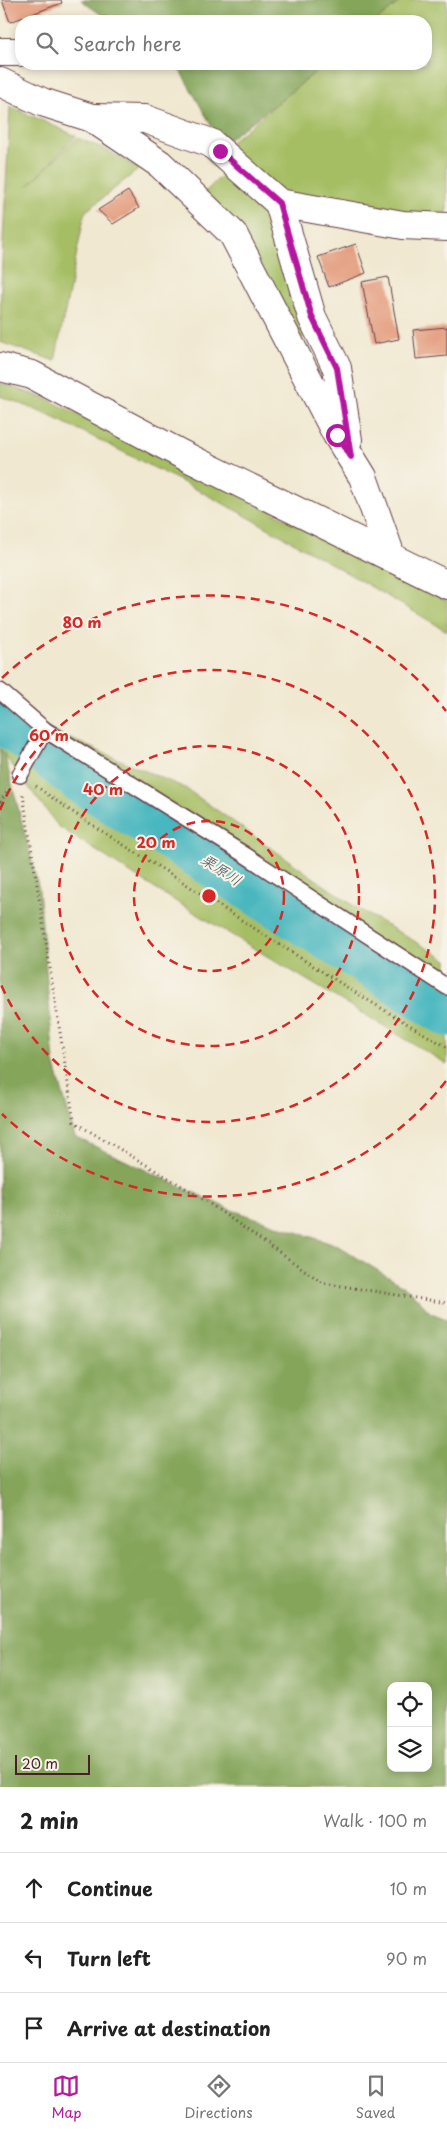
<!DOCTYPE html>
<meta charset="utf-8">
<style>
body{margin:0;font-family:"Playpen Sans","Klee One",sans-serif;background:#f6f6f6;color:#222}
.controls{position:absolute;right:15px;bottom:15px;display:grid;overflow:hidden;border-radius:10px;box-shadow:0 2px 8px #0003}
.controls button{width:45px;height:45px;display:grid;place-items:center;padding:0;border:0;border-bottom:1px solid #e0e0e0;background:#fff;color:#222;font:25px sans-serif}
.scale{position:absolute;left:15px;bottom:12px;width:75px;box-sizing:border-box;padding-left:5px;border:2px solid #4a1f2b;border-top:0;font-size:14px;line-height:18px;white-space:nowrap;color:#4a1f2b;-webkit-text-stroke:4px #f7f3e8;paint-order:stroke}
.stop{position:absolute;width:15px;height:15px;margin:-11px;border:4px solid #b5179e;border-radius:50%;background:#fff}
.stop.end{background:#b5179e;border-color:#fff;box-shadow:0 1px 5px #0008}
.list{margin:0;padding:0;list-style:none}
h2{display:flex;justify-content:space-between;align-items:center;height:65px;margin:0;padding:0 20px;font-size:21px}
h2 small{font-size:16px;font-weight:400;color:#767676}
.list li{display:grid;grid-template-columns:32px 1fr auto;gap:15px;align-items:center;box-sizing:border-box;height:70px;padding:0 20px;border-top:1px solid #e0e0e0}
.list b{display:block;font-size:19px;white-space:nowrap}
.list em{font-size:16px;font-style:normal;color:#767676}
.icon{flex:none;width:28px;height:28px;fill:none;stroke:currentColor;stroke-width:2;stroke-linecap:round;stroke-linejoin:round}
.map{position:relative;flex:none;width:447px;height:1787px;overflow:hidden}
.search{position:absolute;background:#fff;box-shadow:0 2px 8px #0003;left:15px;right:15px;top:15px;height:55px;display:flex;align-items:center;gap:12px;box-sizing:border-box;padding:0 18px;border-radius:20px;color:#767676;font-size:19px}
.sheet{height:275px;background:#fff}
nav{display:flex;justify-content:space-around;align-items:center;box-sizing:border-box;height:70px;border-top:1px solid #e0e0e0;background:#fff;font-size:14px;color:#767676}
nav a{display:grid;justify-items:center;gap:2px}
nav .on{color:#b5179e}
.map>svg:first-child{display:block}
</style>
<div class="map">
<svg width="447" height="1787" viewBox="0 0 447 1787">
<rect width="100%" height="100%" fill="#f7f3e8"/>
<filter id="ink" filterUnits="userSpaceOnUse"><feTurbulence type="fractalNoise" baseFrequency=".02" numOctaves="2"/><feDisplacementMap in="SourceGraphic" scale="10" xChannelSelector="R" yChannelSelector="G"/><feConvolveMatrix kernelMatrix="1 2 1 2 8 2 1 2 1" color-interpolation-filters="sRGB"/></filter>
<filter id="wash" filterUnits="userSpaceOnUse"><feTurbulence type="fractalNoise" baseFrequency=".0096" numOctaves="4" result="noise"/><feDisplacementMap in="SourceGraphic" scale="20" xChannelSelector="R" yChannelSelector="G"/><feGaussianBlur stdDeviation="1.12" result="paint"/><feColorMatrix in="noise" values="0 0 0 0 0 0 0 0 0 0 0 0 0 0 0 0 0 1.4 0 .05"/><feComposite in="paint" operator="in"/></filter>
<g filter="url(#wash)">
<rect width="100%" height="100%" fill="#f0e8d0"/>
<g fill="#a5be64" stroke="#786e48">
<polygon points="402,0 447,0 447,223 279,203 220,151 325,64 426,64 426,21 376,21"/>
<path d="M10,106L76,136L28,186L77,138L105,149L139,169L85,212L55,361L0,342C0,263 7,185 10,106Z"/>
<polygon points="228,169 272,204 311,332 295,342 205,192"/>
<path d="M0,383L47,399L193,471L447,601V631C346,572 246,513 141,461C95,438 49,413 0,396Z"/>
<polygon points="0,705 8,712 185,788 357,908 447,960 447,1064 157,890 58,826 0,749"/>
</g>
<g fill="#84a55a" stroke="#676242" fill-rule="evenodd">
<polygon points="81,0 402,0 376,21 110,21"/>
<polygon points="170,64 325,64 285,97 222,144 181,72"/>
<polygon points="35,740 203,841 447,1000 447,1029 106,823 43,776"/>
<path d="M0,749L4,753L39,889L54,1062L75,1137L229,1209L338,1246L408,1289L431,1313L447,1319V1787H0ZM391,1686H428V1768H391Z"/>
</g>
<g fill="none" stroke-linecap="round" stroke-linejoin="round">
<polyline stroke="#48b7bf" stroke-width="45" points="0,718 79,780 447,1014"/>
</g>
<g id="blocks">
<g fill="#e29474">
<polygon points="2,0 61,0 62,3 10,22"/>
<polygon points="106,17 107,21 78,21 78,19"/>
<polygon points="128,191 139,208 113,224 98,210"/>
<polygon points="356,244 366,273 329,287 318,257"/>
<polygon points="388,277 399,339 374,344 362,282"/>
<polygon points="447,327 447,356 416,359 413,330"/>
</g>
</g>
</g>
<g filter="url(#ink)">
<use href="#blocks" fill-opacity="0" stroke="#633d44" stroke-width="1"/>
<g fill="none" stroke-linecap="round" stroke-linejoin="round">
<defs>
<g id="lane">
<polyline points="0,691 45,730 242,853 447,987"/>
<polyline points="20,775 45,730"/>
</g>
<g id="street">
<polyline points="0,52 21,52"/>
<polyline points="0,82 42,102 92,118 160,164 233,234 337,435 363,477 391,556"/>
<polyline points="92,118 145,119 211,143 279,203 403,225 447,227"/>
<polyline points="279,203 312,317 337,368 348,440"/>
</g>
<polyline id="secondary" points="0,367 32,375 181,454 447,585"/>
</defs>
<use href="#lane" stroke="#633d44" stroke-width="18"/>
<use href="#street" stroke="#633d44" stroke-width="30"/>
<use href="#secondary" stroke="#633d44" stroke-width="30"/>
<g stroke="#633d44" stroke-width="3" stroke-dasharray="1 4" stroke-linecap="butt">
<path d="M36,786C84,822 136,852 186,884C272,940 358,996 447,1047"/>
<polyline points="23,795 74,1122 197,1195 323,1283 447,1303"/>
<polyline points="0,802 8,791"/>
</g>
<use href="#lane" stroke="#fff" stroke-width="15"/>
<use href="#street" stroke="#fff" stroke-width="28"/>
<use href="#secondary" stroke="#fff" stroke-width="28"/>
</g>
</g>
<g fill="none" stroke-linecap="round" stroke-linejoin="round" filter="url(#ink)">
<polyline stroke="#b5179e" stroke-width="6" points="220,151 279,203 312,317 337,368 351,457 337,435"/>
</g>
<g fill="none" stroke="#d62828" stroke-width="2.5" stroke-dasharray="9 6">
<circle cx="209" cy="896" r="75"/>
<circle cx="209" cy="896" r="150"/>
<path d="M0 810A226 226 0 1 1 0 982"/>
<path d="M446 1081A301 301 0 0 1 2 1114M2 678A301 301 0 0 1 446 711"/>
</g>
<g text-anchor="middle" stroke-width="4" stroke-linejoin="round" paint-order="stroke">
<g font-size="15" font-style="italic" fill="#49545f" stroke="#f7f3e8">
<text transform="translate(221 870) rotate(33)" y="5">栗原川</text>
</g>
</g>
<circle cx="209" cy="896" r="8" fill="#d62828" stroke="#f7f3e8" stroke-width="2.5"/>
<g font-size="15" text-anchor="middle" font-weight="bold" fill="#d62828" stroke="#f7f3e8" stroke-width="4" stroke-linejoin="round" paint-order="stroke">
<text x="82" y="628">80 m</text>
<text x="49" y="741">60 m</text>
<text x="103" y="795">40 m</text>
<text x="156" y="848">20 m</text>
</g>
</svg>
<div class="controls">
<button><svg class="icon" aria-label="locate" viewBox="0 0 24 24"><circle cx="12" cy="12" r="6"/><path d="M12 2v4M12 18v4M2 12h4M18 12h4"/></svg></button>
<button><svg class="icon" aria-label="layers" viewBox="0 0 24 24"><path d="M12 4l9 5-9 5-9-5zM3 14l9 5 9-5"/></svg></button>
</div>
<div class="scale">20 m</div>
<div class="stop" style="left:337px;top:435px"></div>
<div class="stop end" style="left:220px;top:151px"></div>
<div class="search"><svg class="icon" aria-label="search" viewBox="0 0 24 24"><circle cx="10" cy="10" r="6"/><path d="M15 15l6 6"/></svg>Search here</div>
</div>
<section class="sheet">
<h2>2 min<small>Walk · 100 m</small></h2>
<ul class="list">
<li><svg class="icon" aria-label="ahead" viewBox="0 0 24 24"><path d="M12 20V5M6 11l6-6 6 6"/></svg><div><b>Continue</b></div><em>10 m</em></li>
<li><svg class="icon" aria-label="left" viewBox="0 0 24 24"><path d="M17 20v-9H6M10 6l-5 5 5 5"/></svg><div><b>Turn left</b></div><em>90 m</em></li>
<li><svg class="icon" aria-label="arrive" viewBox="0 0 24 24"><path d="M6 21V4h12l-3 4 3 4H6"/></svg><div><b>Arrive at destination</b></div></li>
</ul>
</section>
<nav>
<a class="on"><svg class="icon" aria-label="map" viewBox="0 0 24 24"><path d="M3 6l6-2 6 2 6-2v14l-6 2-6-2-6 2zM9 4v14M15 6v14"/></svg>Map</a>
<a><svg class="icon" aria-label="directions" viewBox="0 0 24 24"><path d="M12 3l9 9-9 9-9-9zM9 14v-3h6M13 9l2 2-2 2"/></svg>Directions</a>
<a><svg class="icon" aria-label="saved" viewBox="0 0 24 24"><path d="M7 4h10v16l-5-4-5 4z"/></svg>Saved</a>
</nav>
